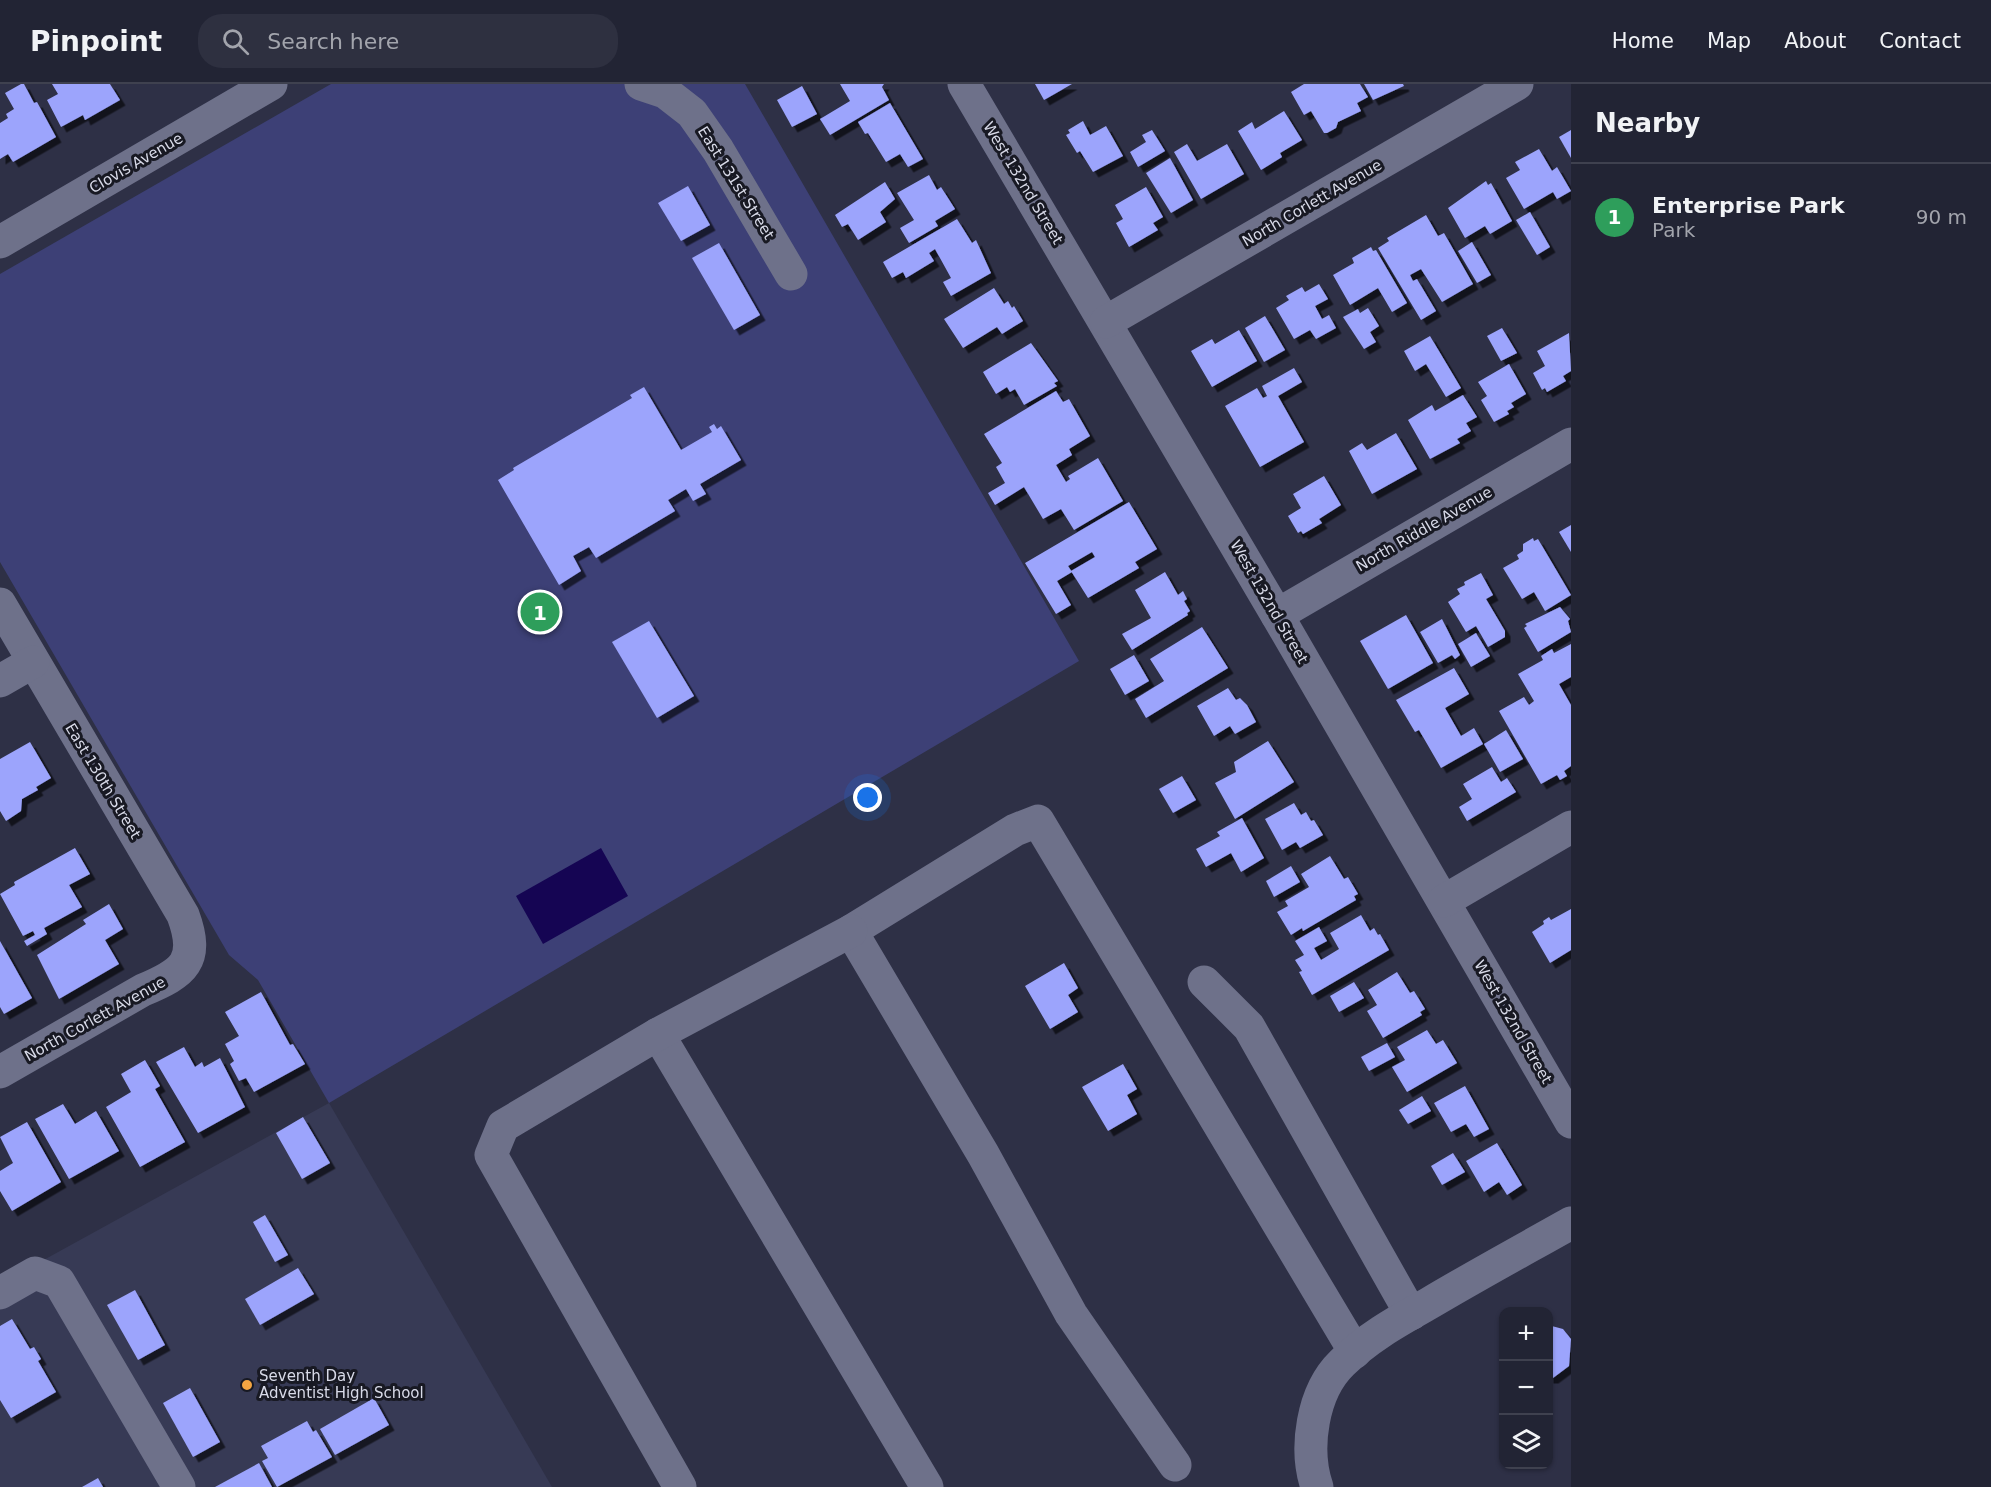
<!DOCTYPE html>
<meta charset="utf-8">
<style>
body{margin:0;font-family:"DejaVu Sans",sans-serif;background:#2e3040;color:#f1f3f6}
.controls{position:absolute;right:18px;bottom:18px;display:grid;overflow:hidden;border-radius:12px;box-shadow:0 2px 4px #0004}
.controls button{width:54px;height:54px;display:grid;place-items:center;padding:0;border:0;border-bottom:2px solid #3f414f;background:#222434;color:#f1f3f6;font:30px sans-serif}
.you{position:absolute;left:868px;top:714px;width:21px;height:21px;margin:-15px;border:4px solid #fff;border-radius:50%;background:#1a73e8;box-shadow:0 0 0 9px #1a73e833}
.badge{display:grid;place-items:center;width:39px;height:39px;border-radius:50%;background:#8bbbb9;color:#fff;font-size:20px;font-weight:700}
.pin{position:absolute;translate:-50% -50%;border:3px solid #fff;box-shadow:0 2px 6px #0006}
.list{margin:0;padding:0;list-style:none}
h2{display:flex;justify-content:space-between;align-items:center;height:78px;margin:0;padding:0 24px;font-size:26px}
h2 small{font-size:20px;font-weight:400;color:#a2a4ac}
.list li{display:grid;grid-template-columns:39px 1fr auto;gap:18px;align-items:center;box-sizing:border-box;height:108px;padding:0 24px;border-top:2px solid #3f414f}
.list b{display:block;font-size:22px;white-space:nowrap}
.list p{margin:0;font-size:20px;white-space:nowrap;color:#a2a4ac}
.list em{font-size:20px;font-style:normal;color:#a2a4ac}
.icon{flex:none;width:33px;height:33px;fill:none;stroke:currentColor;stroke-width:2;stroke-linecap:round;stroke-linejoin:round}
.map{position:relative;flex:none;width:1571px;height:1403px;overflow:hidden}
header{display:flex;align-items:center;gap:36px;box-sizing:border-box;height:84px;padding:0 30px;background:#222434;border-bottom:2px solid #3f414f}
header strong{font-size:28px}
nav{display:flex;gap:33px;margin-inline-start:auto;font-size:21px}
.search{width:420px;height:54px;background:#2e3040;display:flex;align-items:center;gap:15px;box-sizing:border-box;padding:0 21px;border-radius:24px;color:#a2a4ac;font-size:22px}
main{display:flex}
aside{flex:1;background:#222434}
.map>svg:first-child{display:block}
</style>
<header>
<strong>Pinpoint</strong>
<div class="search"><svg class="icon" aria-label="search" viewBox="0 0 24 24"><circle cx="10" cy="10" r="6"/><path d="M15 15l6 6"/></svg>Search here</div>
<nav><a>Home</a><a>Map</a><a>About</a><a>Contact</a></nav>
</header>
<main>
<div class="map">
<svg width="1571" height="1403" viewBox="0 0 1571 1403">
<defs>
<filter id="shadow"><feDropShadow dx="5.5" dy="5.5" stdDeviation="0" flood-color="#0009"/></filter>
</defs>
<rect width="100%" height="100%" fill="#2e3046"/>
<polygon fill="#373a55" points="329,1019 552,1403 0,1403 0,1200"/>
<polygon fill="#3d4076" points="331,0 745,0 1079,577 329,1019 258,896 229,871 0,478 0,190"/>
<polygon fill="#150553" points="601,764 628,812 543,860 516,812"/>
<g fill="#9ca4fc" filter="url(#shadow)">
<polygon points="21,0 24,0 34,19 37,18 56,53 13,78 8,70 0,75 0,39 8,34 6,30 14,25 5,9"/>
<polygon points="52,0 110,0 120,16 85,36 83,31 61,43 47,16 58,10"/>
<polygon points="840,0 884,0 882,3 889,16 830,51 820,35 850,17"/>
<polygon points="1035,0 1072,0 1044,16"/>
<polygon points="1304,0 1360,0 1368,13 1357,19 1361,27 1338,38 1336,44 1327,49 1324,49 1311,27 1304,31 1291,8"/>
<polygon points="1364,0 1403,0 1404,2 1373,16"/>
<polygon points="802,2 817,30 792,43 777,16"/>
<polygon points="890,19 923,75 908,83 900,70 886,78 868,49 865,50 858,38"/>
<polygon points="1284,27 1302,56 1280,69 1282,73 1261,86 1238,47 1252,38 1255,45"/>
<polygon points="1083,37 1090,51 1106,42 1123,72 1093,88 1080,67 1077,69 1066,51 1070,49 1068,46"/>
<polygon points="1152,46 1165,67 1138,83 1130,68 1146,58 1142,51"/>
<polygon points="1571,46 1571,74 1559,53"/>
<polygon points="1187,60 1197,77 1227,60 1244,90 1201,115 1174,68"/>
<polygon points="1539,65 1552,87 1557,83 1571,107 1557,115 1553,108 1524,125 1506,94 1520,86 1515,78"/>
<polygon points="1170,74 1193,116 1171,129 1146,89"/>
<polygon points="929,91 937,106 941,103 955,125 935,137 938,142 909,159 900,144 914,136 897,109"/>
<polygon points="1486,97 1488,101 1491,99 1512,137 1490,150 1485,142 1465,154 1448,124"/>
<polygon points="885,98 895,115 880,128 886,138 858,156 848,140 842,143 835,131"/>
<polygon points="688,102 710,141 681,157 658,119"/>
<polygon points="1146,103 1163,133 1153,139 1158,146 1129,163 1116,139 1123,135 1115,121"/>
<polygon points="1530,128 1550,163 1537,171 1516,136"/>
<polygon points="1426,131 1438,152 1444,149 1473,200 1442,218 1421,185 1410,191 1413,197 1417,195 1436,227 1421,236 1378,164 1389,157 1387,154"/>
<polygon points="957,135 972,159 976,156 991,189 951,212 943,198 951,194 935,165 929,169 934,177 906,194 903,188 892,194 883,178"/>
<polygon points="1472,158 1491,191 1477,199 1458,167"/>
<polygon points="719,159 760,231 734,246 692,174"/>
<polygon points="1371,163 1373,167 1376,166 1407,219 1392,228 1378,204 1350,221 1333,191 1354,179 1352,174"/>
<polygon points="1319,200 1328,215 1315,222 1322,235 1329,231 1336,244 1316,255 1310,246 1294,255 1276,224 1289,216 1286,212 1302,203 1305,208"/>
<polygon points="994,204 1004,220 1008,217 1012,224 1014,222 1023,237 1002,250 997,243 963,264 944,235"/>
<polygon points="1368,224 1379,242 1370,248 1376,258 1364,265 1343,233 1358,225 1360,229"/>
<polygon points="1265,232 1285,266 1264,278 1245,244"/>
<polygon points="1502,244 1517,269 1501,277 1487,252"/>
<polygon points="1239,246 1257,277 1212,303 1191,267 1212,255 1215,260"/>
<polygon points="1569,249 1571,287 1563,292 1566,297 1547,308 1545,304 1542,306 1533,289 1545,282 1537,267"/>
<polygon points="1430,252 1461,304 1446,313 1426,280 1415,287 1404,267"/>
<polygon points="1031,259 1058,297 1054,299 1057,302 1024,321 1015,305 1010,308 1007,303 996,310 983,288"/>
<polygon points="1509,280 1526,310 1511,319 1514,323 1507,327 1509,330 1494,338 1481,316 1487,312 1478,298"/>
<polygon points="1294,284 1302,298 1278,312 1304,358 1260,383 1225,322 1257,304 1263,314 1267,312 1262,302"/>
<polygon points="644,303 681,366 712,348 709,343 714,340 717,345 721,342 741,376 700,400 706,410 693,417 686,405 668,416 675,427 596,474 589,463 573,472 581,487 559,501 498,396 514,386 513,384 632,314 630,311"/>
<polygon points="1056,307 1063,318 1069,315 1090,352 1069,365 1072,371 1056,381 1066,398 1070,395 1068,392 1098,374 1123,417 1074,446 1061,425 1043,435 1024,403 995,421 988,409 1005,399 996,383 1002,379 984,350"/>
<polygon points="1463,311 1477,333 1466,339 1471,347 1457,355 1460,359 1430,375 1408,336 1432,321 1435,327"/>
<polygon points="1396,349 1417,385 1372,410 1349,367 1362,359 1367,366"/>
<polygon points="1324,392 1341,421 1319,435 1322,439 1303,450 1301,447 1298,449 1288,432 1301,424 1293,410"/>
<polygon points="1129,418 1157,465 1135,478 1139,484 1088,514 1071,487 1095,473 1092,468 1068,482 1072,488 1057,497 1071,521 1056,530 1025,479"/>
<polygon points="1571,441 1571,468 1559,448"/>
<polygon points="1533,454 1534,457 1538,455 1571,511 1545,527 1534,508 1522,515 1503,484 1519,475 1517,471 1523,467 1523,460"/>
<polygon points="1165,488 1178,511 1183,507 1187,515 1184,517 1190,527 1187,529 1188,531 1132,566 1122,550 1151,534 1135,506"/>
<polygon points="1481,489 1493,511 1486,515 1505,547 1505,553 1488,563 1476,542 1466,548 1448,518 1460,510 1457,505 1465,501 1464,498"/>
<polygon points="1560,523 1570,535 1568,537 1571,548 1538,568 1524,544 1527,542 1525,540"/>
<polygon points="1406,531 1433,579 1388,605 1360,557"/>
<polygon points="1442,535 1460,571 1455,575 1452,571 1438,579 1420,548"/>
<polygon points="649,537 694,612 657,634 612,558"/>
<polygon points="1202,543 1228,584 1146,634 1135,615 1164,597 1150,575"/>
<polygon points="1476,549 1490,572 1471,583 1458,560"/>
<polygon points="1571,560 1571,593 1559,600 1571,621 1571,682 1564,687 1567,692 1560,696 1557,691 1541,700 1499,627 1524,613 1529,621 1534,617 1518,590 1543,576 1541,572 1552,565 1554,569"/>
<polygon points="1134,571 1149,597 1125,611 1110,585"/>
<polygon points="1454,584 1469,610 1445,624 1461,652 1474,644 1483,660 1441,684 1419,646 1415,648 1396,616"/>
<polygon points="1228,604 1236,616 1240,614 1247,621 1256,638 1235,650 1230,642 1214,652 1197,622"/>
<polygon points="1506,646 1523,675 1500,688 1484,660"/>
<polygon points="1268,657 1294,698 1235,735 1215,699 1236,688 1234,678"/>
<polygon points="30,658 51,694 36,703 38,706 22,715 21,727 6,737 0,727 0,675"/>
<polygon points="1492,683 1501,698 1507,694 1516,708 1467,737 1459,723 1472,715 1463,700"/>
<polygon points="1182,692 1196,716 1173,729 1159,705"/>
<polygon points="1294,719 1301,731 1306,728 1311,737 1314,736 1323,751 1300,764 1296,758 1282,766 1265,735"/>
<polygon points="1242,734 1264,774 1241,788 1231,769 1206,783 1196,765 1220,752 1217,748"/>
<polygon points="75,764 90,790 69,801 82,823 44,844 47,850 27,862 24,857 35,851 33,847 23,852 0,810 15,801 14,798"/>
<polygon points="1330,772 1344,795 1348,793 1358,810 1354,812 1356,816 1303,847 1302,844 1291,851 1277,828 1288,822 1285,817 1309,803 1301,790"/>
<polygon points="1291,782 1300,798 1274,813 1266,797"/>
<polygon points="109,820 123,845 105,856 119,880 59,915 37,871 86,840 83,836"/>
<polygon points="1571,825 1571,866 1550,879 1532,848 1544,840 1543,837 1549,833 1551,836"/>
<polygon points="1361,831 1370,847 1374,844 1378,851 1380,850 1389,866 1312,911 1299,888 1302,887 1295,876 1304,871 1295,857 1319,843 1327,857 1314,864 1321,876 1339,865 1330,849"/>
<polygon points="0,857 32,914 4,930 0,923"/>
<polygon points="1064,879 1078,904 1068,911 1078,928 1050,945 1025,902"/>
<polygon points="1397,888 1410,909 1414,907 1425,925 1420,928 1422,931 1383,954 1367,927 1377,921 1368,906"/>
<polygon points="1354,898 1364,914 1339,928 1330,912"/>
<polygon points="261,908 290,961 293,960 305,980 254,1008 246,994 239,997 230,980 234,977 225,960 239,952 225,928"/>
<polygon points="1427,946 1436,960 1443,956 1457,979 1407,1008 1392,983 1405,976 1397,963"/>
<polygon points="1387,959 1395,973 1369,987 1361,973"/>
<polygon points="184,963 195,983 202,978 204,983 220,974 245,1023 198,1049 156,978"/>
<polygon points="145,976 160,1002 155,1005 185,1058 140,1083 106,1023 131,1008 121,990"/>
<polygon points="1123,980 1137,1005 1127,1011 1137,1030 1108,1047 1082,1003"/>
<polygon points="1465,1002 1489,1045 1474,1053 1466,1040 1451,1048 1434,1019"/>
<polygon points="1422,1012 1431,1027 1408,1040 1399,1026"/>
<polygon points="63,1020 75,1040 96,1027 119,1067 69,1095 35,1035"/>
<polygon points="303,1033 330,1079 302,1095 276,1049"/>
<polygon points="27,1038 61,1098 12,1127 0,1107 0,1087 13,1079 0,1053"/>
<polygon points="1497,1059 1522,1101 1507,1111 1499,1098 1484,1108 1466,1077"/>
<polygon points="1453,1069 1465,1088 1442,1101 1431,1082"/>
<polygon points="265,1131 288,1171 275,1178 253,1138"/>
<polygon points="298,1184 314,1210 260,1241 245,1215"/>
<polygon points="135,1206 165,1261 138,1276 107,1221"/>
<polygon points="12,1235 30,1265 34,1263 41,1275 38,1277 56,1308 11,1334 0,1316 0,1242"/>
<polygon points="1548,1241 1563,1245 1571,1255 1569,1282 1553,1294 1548,1294"/>
<polygon points="190,1304 220,1358 193,1373 163,1319"/>
<polygon points="374,1314 389,1341 335,1371 320,1345"/>
<polygon points="307,1337 313,1348 316,1346 332,1373 277,1403 262,1377 268,1374 261,1362"/>
<polygon points="259,1379 272,1403 215,1403"/>
<polygon points="98,1394 103,1403 82,1403"/>
</g>
<g fill="none" stroke-linecap="round" stroke-linejoin="round">
<g stroke="#6e718a" stroke-width="33">
<polyline points="641,0 665,8 692,29 718,66 791,190"/>
<polyline points="964,0 1277,531 1571,1038"/>
<polyline points="0,158 271,0"/>
<polyline points="1106,238 1517,0"/>
<path d="M0,520L183,831C200,877 184,889 143,906L0,988"/>
<polyline points="1277,531 1571,360"/>
<polyline points="0,597 33,578"/>
<polyline points="1444,817 1571,743"/>
<polyline points="1204,898 1249,943 1411,1230"/>
<polyline points="658,950 927,1403"/>
<polyline points="0,1209 35,1189 59,1198 179,1403"/>
<polyline points="1175,1381 1071,1230 983,1070 851,847 1015,746 1038,737 1355,1268"/>
<polyline points="680,1403 491,1071 503,1042 658,950 851,847"/>
<path d="M1317,1403C1304,1365 1312,1308 1342,1279C1367,1254 1398,1237 1428,1220C1475,1192 1523,1166 1571,1139"/>
</g>
</g>
<circle fill="#f3a442" stroke="#181923" stroke-width="2" cx="247" cy="1301" r="6"/>
<g text-anchor="middle" stroke-width="6" stroke-linejoin="round" paint-order="stroke">
<g font-size="15" fill="#d8dae8" stroke="#181923">
<text transform="translate(136 79) rotate(-30)" y="5">Clovis Avenue</text>
<text transform="translate(736 99) rotate(58)" y="5">East 131st Street</text>
<text transform="translate(1023 99) rotate(59)" y="5">West 132nd Street</text>
<text transform="translate(1312 119) rotate(-30)" y="5">North Corlett Avenue</text>
<text transform="translate(1424 445) rotate(-30)" y="5">North Riddle Avenue</text>
<text transform="translate(1269 518) rotate(60)" y="5">West 132nd Street</text>
<text transform="translate(103 697) rotate(59)" y="5">East 130th Street</text>
<text transform="translate(95 935) rotate(-29)" y="5">North Corlett Avenue</text>
<text transform="translate(1513 938) rotate(60)" y="5">West 132nd Street</text>
</g>
<g font-size="15" fill="#d8dae8" stroke="#181923" text-anchor="start">
<text x="259" y="1297">Seventh Day<tspan x="259" dy="17">Adventist High School</tspan></text>
</g>
</g>
</svg>
<div class="controls">
<button>+</button>
<button>−</button>
<button><svg class="icon" aria-label="layers" viewBox="0 0 24 24"><path d="M12 4l9 5-9 5-9-5zM3 14l9 5 9-5"/></svg></button>
</div>
<div class="you"></div>
<div class="pin badge" style="left:540px;top:528px;background:#2e9e5b">1</div>
</div>
<aside>
<h2>Nearby<small></small></h2>
<ul class="list">
<li><span class="badge" style="background:#2e9e5b">1</span><div><b>Enterprise Park</b><p>Park</p></div><em>90 m</em></li>
</ul>
</aside>
</main>
